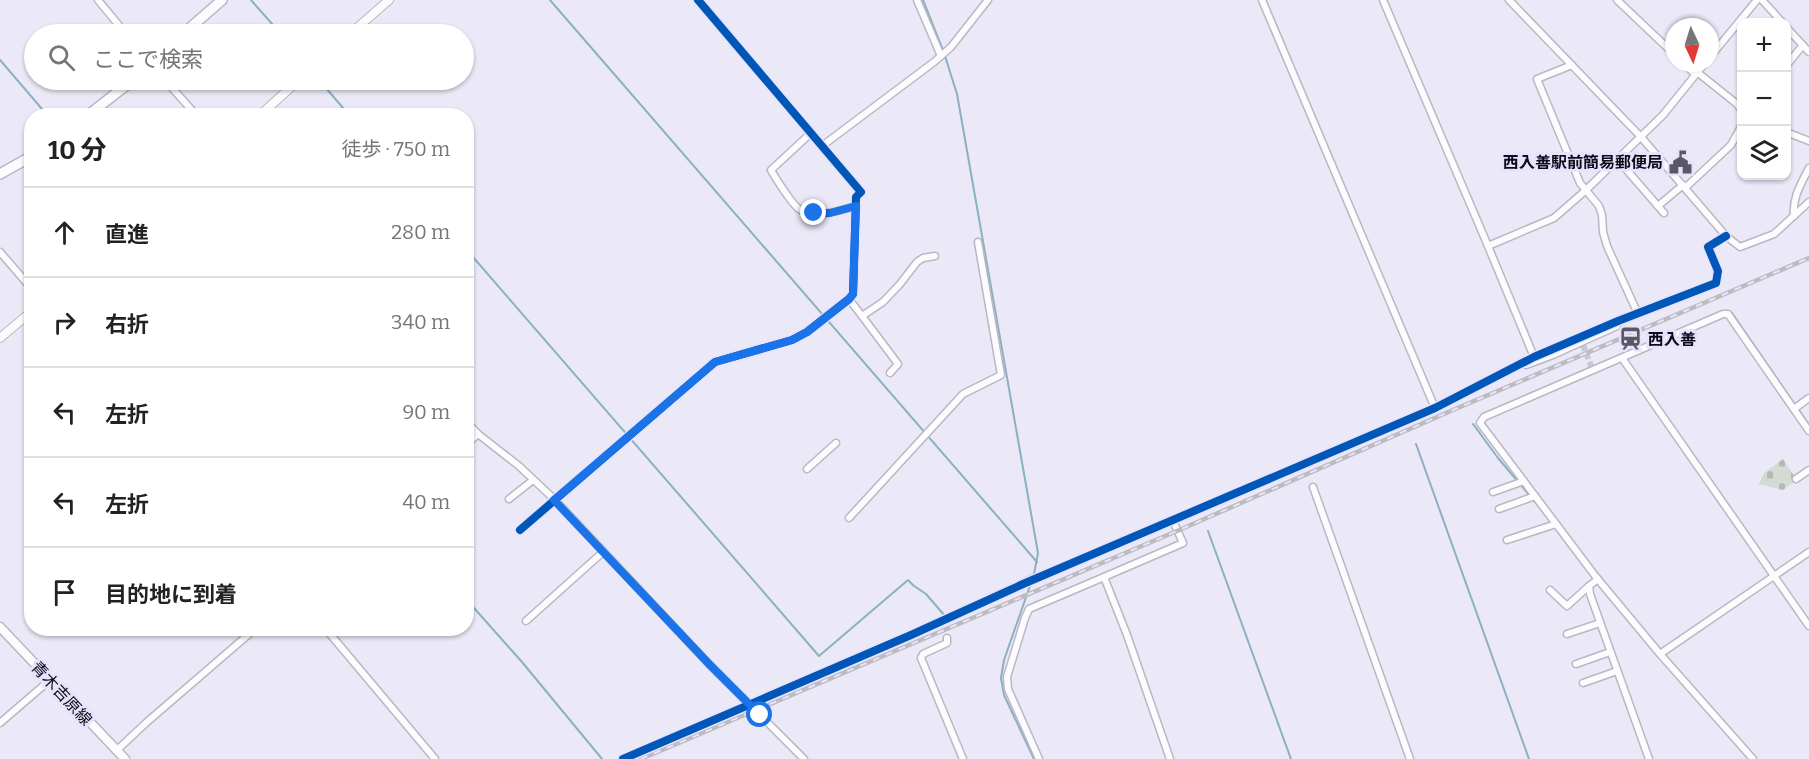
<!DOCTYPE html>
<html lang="ja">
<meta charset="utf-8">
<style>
body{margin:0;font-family:Bitter,"Noto Sans JP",serif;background:#f6f6f6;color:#222}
.controls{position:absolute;right:18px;top:18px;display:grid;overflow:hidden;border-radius:12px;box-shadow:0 2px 4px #0004}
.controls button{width:54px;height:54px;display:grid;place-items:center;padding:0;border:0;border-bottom:2px solid #e0e0e0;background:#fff;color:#222;font:30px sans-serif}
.compass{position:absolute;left:1665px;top:18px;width:54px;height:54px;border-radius:50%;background:#fff;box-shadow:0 2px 4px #0004;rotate:176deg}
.stop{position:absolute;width:18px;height:18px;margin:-14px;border:4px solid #1a73e8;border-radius:50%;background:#fff}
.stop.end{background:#1a73e8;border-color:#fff;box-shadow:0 2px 6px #0008}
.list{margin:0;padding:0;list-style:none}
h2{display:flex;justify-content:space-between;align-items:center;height:78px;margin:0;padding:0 24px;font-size:26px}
h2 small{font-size:20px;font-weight:400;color:#767676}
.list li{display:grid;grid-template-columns:39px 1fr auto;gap:18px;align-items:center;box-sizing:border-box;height:90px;padding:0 24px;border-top:2px solid #e0e0e0}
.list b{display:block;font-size:22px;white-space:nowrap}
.list em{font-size:20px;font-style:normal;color:#767676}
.icon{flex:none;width:33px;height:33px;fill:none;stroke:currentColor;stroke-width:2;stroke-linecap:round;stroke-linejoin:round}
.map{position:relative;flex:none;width:1809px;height:759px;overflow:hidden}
.search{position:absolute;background:#fff;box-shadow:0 2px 4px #0004;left:24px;top:24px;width:450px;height:66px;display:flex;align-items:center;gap:15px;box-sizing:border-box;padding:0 21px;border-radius:33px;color:#767676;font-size:22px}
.panel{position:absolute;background:#fff;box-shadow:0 2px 4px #0004;left:24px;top:108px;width:450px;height:528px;border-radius:24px}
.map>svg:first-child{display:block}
</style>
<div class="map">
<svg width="1809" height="759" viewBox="0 0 1809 759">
<defs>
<pattern id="cemetery-stones" width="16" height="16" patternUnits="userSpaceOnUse" patternTransform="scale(1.5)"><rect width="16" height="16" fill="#d3dbd3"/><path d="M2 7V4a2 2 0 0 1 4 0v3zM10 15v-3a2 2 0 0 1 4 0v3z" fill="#b4bbb4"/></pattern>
</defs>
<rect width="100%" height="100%" fill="#ebe8f7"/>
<polygon fill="url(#cemetery-stones)" points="1783,459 1797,480 1783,490 1759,484 1764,473"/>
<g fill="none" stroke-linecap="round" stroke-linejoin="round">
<g stroke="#8bb1c0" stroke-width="2">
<polyline points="251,0 281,34"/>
<polyline points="550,0 1037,562"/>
<polyline points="923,0 943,50"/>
<polyline points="945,56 957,94 1038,553 1034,574"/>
<polyline points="0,60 48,116"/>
<polyline points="319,80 350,116"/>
<polyline points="466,249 819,656 908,580 914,586 926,594 945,616 1034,574"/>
<polyline points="1732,313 1809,425"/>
<polyline points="1473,424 1498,458 1546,515"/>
<polyline points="1416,444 1529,759"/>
<polyline points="1208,531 1291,759"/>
<polyline points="1031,583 1004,660 1001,678 1004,695 1034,759"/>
<polyline points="466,599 522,662 602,759"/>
</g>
<polyline stroke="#cac7d5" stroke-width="6" stroke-dasharray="6 3" stroke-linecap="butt" points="1583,345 1593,371"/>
<defs>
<g id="minor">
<polyline points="98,0 126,34"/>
<polyline points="917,0 941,56"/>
<polyline points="1262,0 1435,408"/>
<polyline points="1383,0 1488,246"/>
<polyline points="1509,0 1641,137 1726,236 1740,247 1774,234 1809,202"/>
<polyline points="1617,0 1674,54"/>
<polyline points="1762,0 1782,22"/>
<polyline points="1786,27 1809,52"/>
<polyline points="1710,57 1757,0"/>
<polyline points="1683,63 1695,74"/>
<polyline points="1572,65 1537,79 1580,183 1599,206 1602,215 1603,232 1607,246 1638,314"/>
<polyline points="1786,66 1803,45"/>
<polyline points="1697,72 1737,104 1742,111"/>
<polyline points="165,80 197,116"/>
<polyline points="1786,132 1809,141"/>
<path d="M811,133L771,170C776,179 792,204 799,209C815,220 840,210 856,206"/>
<polyline points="822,146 934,62 951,47 988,0"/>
<polyline points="1618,160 1664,213"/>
<polyline points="1685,188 1731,145 1742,125"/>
<polyline points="1658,206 1683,185"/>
<path d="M1794,216C1792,198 1801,184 1809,168"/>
<polyline points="0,252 32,289"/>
<polyline points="849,299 862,316 883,302 900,284 917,262 923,258 935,256"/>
<polyline points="862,316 898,364 890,373"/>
<polyline points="1534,357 1488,246 1554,218 1585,191 1663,115 1705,63"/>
<polyline points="1622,358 1809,626"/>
<polyline points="1526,365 1553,355 1617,326 1618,321"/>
<polyline points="1794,409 1809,398"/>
<polyline points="466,421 478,434 519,466 554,499 710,665 804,759"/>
<polyline points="466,445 478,434"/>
<polyline points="807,469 836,443"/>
<polyline points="1796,479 1809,470"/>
<polyline points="1313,487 1410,759"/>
<polyline points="1493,492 1524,481"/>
<polyline points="509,499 533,480"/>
<polyline points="1499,509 1535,496"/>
<polyline points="849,518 963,394 1001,375 978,242"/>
<polyline points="520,530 715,362 792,340 807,332 849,299 853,294 856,197 861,192 698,0"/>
<polyline points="1507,540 1556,524"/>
<polyline points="1104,577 1183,543 1173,521"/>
<polyline points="1598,579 1589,586 1590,594 1649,759"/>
<polyline points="1550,590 1567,606 1589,586"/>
<polyline points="526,621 603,552"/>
<polyline points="325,628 435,759"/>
<polyline points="1567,634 1600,623"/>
<polyline points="947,638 947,643 923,654 921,658 963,759"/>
<polyline points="1660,654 1809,552"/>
<polyline points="1576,664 1610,652"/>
<polyline points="1583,683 1617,671"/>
<polyline points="0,723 50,680"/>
<polyline points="116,751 147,722 256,628"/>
<polyline points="623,759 911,635 1023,584 1435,408 1534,357 1618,321 1716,283 1718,271 1708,247 1726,236"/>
<polyline points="1039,759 1008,689 1007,677 1025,618 1029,609 1104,577 1127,635 1170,759"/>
<polyline points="1753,759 1660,654 1596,577 1480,423 1484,417 1723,314 1728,314 1809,431"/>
</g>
<g id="tertiary">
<polyline points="350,34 389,0"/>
<polyline points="259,116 299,80"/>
<polyline points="0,338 32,311"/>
</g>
<polyline id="secondary" points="0,627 125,759"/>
<g id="trunk">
<polyline points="183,34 222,0"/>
<polyline points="87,116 133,80"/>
<polyline points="0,174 32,156"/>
</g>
</defs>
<use href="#minor" stroke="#bab7c4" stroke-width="9"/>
<use href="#tertiary" stroke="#bab7c4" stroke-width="10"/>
<use href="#secondary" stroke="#bab7c4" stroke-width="11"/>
<use href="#trunk" stroke="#bab7c4" stroke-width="12"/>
<use href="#minor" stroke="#fcfcfe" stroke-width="6"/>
<use href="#tertiary" stroke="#fcfcfe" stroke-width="8"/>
<use href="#secondary" stroke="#fcfcfe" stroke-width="8"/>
<use href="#trunk" stroke="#fcfcfe" stroke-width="9"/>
<defs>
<polyline id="rail" points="641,759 1177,531 1453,410 1809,258"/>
</defs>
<use href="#rail" stroke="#bcbbbf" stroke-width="4.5"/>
<use href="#rail" stroke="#e7e2fd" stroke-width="2" stroke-dasharray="7" stroke-linecap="butt"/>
<defs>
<g id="cycleway">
<polyline points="520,530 715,362 792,340 807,332 849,299 853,294 856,197 861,192 698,0"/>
<polyline points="623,759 911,635 1023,584 1435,408 1534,357 1618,321 1716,283 1718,271 1708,247 1726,236"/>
</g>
</defs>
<use href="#cycleway" stroke="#e7e2fd" stroke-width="11"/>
<use href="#cycleway" stroke="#0057b8" stroke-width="8"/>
</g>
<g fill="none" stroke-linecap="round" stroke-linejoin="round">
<polyline stroke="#1a73e8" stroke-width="8" points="760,715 710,665 554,500 715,362 792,340 807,332 849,299 853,294 856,206 830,213 814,213"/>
</g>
<defs>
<symbol id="civic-bare" viewBox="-9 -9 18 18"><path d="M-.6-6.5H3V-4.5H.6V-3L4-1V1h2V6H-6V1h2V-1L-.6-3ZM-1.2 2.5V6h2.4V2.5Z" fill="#5b5865" stroke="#e7e2fd" stroke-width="2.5" paint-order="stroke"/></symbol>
<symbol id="station-bare" viewBox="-9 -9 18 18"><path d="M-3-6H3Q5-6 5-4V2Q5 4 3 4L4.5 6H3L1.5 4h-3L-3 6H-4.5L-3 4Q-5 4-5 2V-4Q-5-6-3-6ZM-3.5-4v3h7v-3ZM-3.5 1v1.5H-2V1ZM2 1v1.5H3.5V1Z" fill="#5b5865" stroke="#e7e2fd" stroke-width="2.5" paint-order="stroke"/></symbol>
</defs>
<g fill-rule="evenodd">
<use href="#civic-bare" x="1664" y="146" width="33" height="33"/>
<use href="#station-bare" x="1614" y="322" width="33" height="33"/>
</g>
<g text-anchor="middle" stroke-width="6" stroke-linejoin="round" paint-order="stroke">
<g font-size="16" font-weight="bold" fill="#0e0b16" stroke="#e7e2fd" text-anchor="end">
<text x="1663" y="168">西入善駅前簡易郵便局</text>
<text x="1648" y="345" text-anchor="start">西入善</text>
</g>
<g font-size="16" fill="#0e0b16" stroke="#e7e2fd">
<text transform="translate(62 693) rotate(47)" y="6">青木吉原線</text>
</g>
</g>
</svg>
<div class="controls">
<button>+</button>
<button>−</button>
<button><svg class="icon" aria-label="layers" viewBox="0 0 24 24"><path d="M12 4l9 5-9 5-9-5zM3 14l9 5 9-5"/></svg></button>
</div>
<svg class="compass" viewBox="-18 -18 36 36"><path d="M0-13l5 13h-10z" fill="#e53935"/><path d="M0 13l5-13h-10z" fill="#767676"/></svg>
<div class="stop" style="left:760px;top:715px"></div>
<div class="stop end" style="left:814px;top:213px"></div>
<div class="search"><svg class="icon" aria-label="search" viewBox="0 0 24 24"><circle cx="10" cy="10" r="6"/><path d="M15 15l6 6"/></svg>ここで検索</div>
<section class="panel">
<h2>10 分<small>徒歩 · 750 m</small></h2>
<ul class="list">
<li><svg class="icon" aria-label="ahead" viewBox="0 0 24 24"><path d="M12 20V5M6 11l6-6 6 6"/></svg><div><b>直進</b></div><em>280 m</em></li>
<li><svg class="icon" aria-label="right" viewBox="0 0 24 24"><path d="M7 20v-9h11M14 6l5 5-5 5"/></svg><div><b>右折</b></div><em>340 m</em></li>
<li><svg class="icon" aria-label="left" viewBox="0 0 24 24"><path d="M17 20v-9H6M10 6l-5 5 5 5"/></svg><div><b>左折</b></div><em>90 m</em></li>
<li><svg class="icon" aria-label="left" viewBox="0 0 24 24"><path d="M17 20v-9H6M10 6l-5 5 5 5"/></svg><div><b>左折</b></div><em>40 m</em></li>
<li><svg class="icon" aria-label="arrive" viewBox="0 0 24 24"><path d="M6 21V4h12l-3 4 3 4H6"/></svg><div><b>目的地に到着</b></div></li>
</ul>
</section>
</div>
